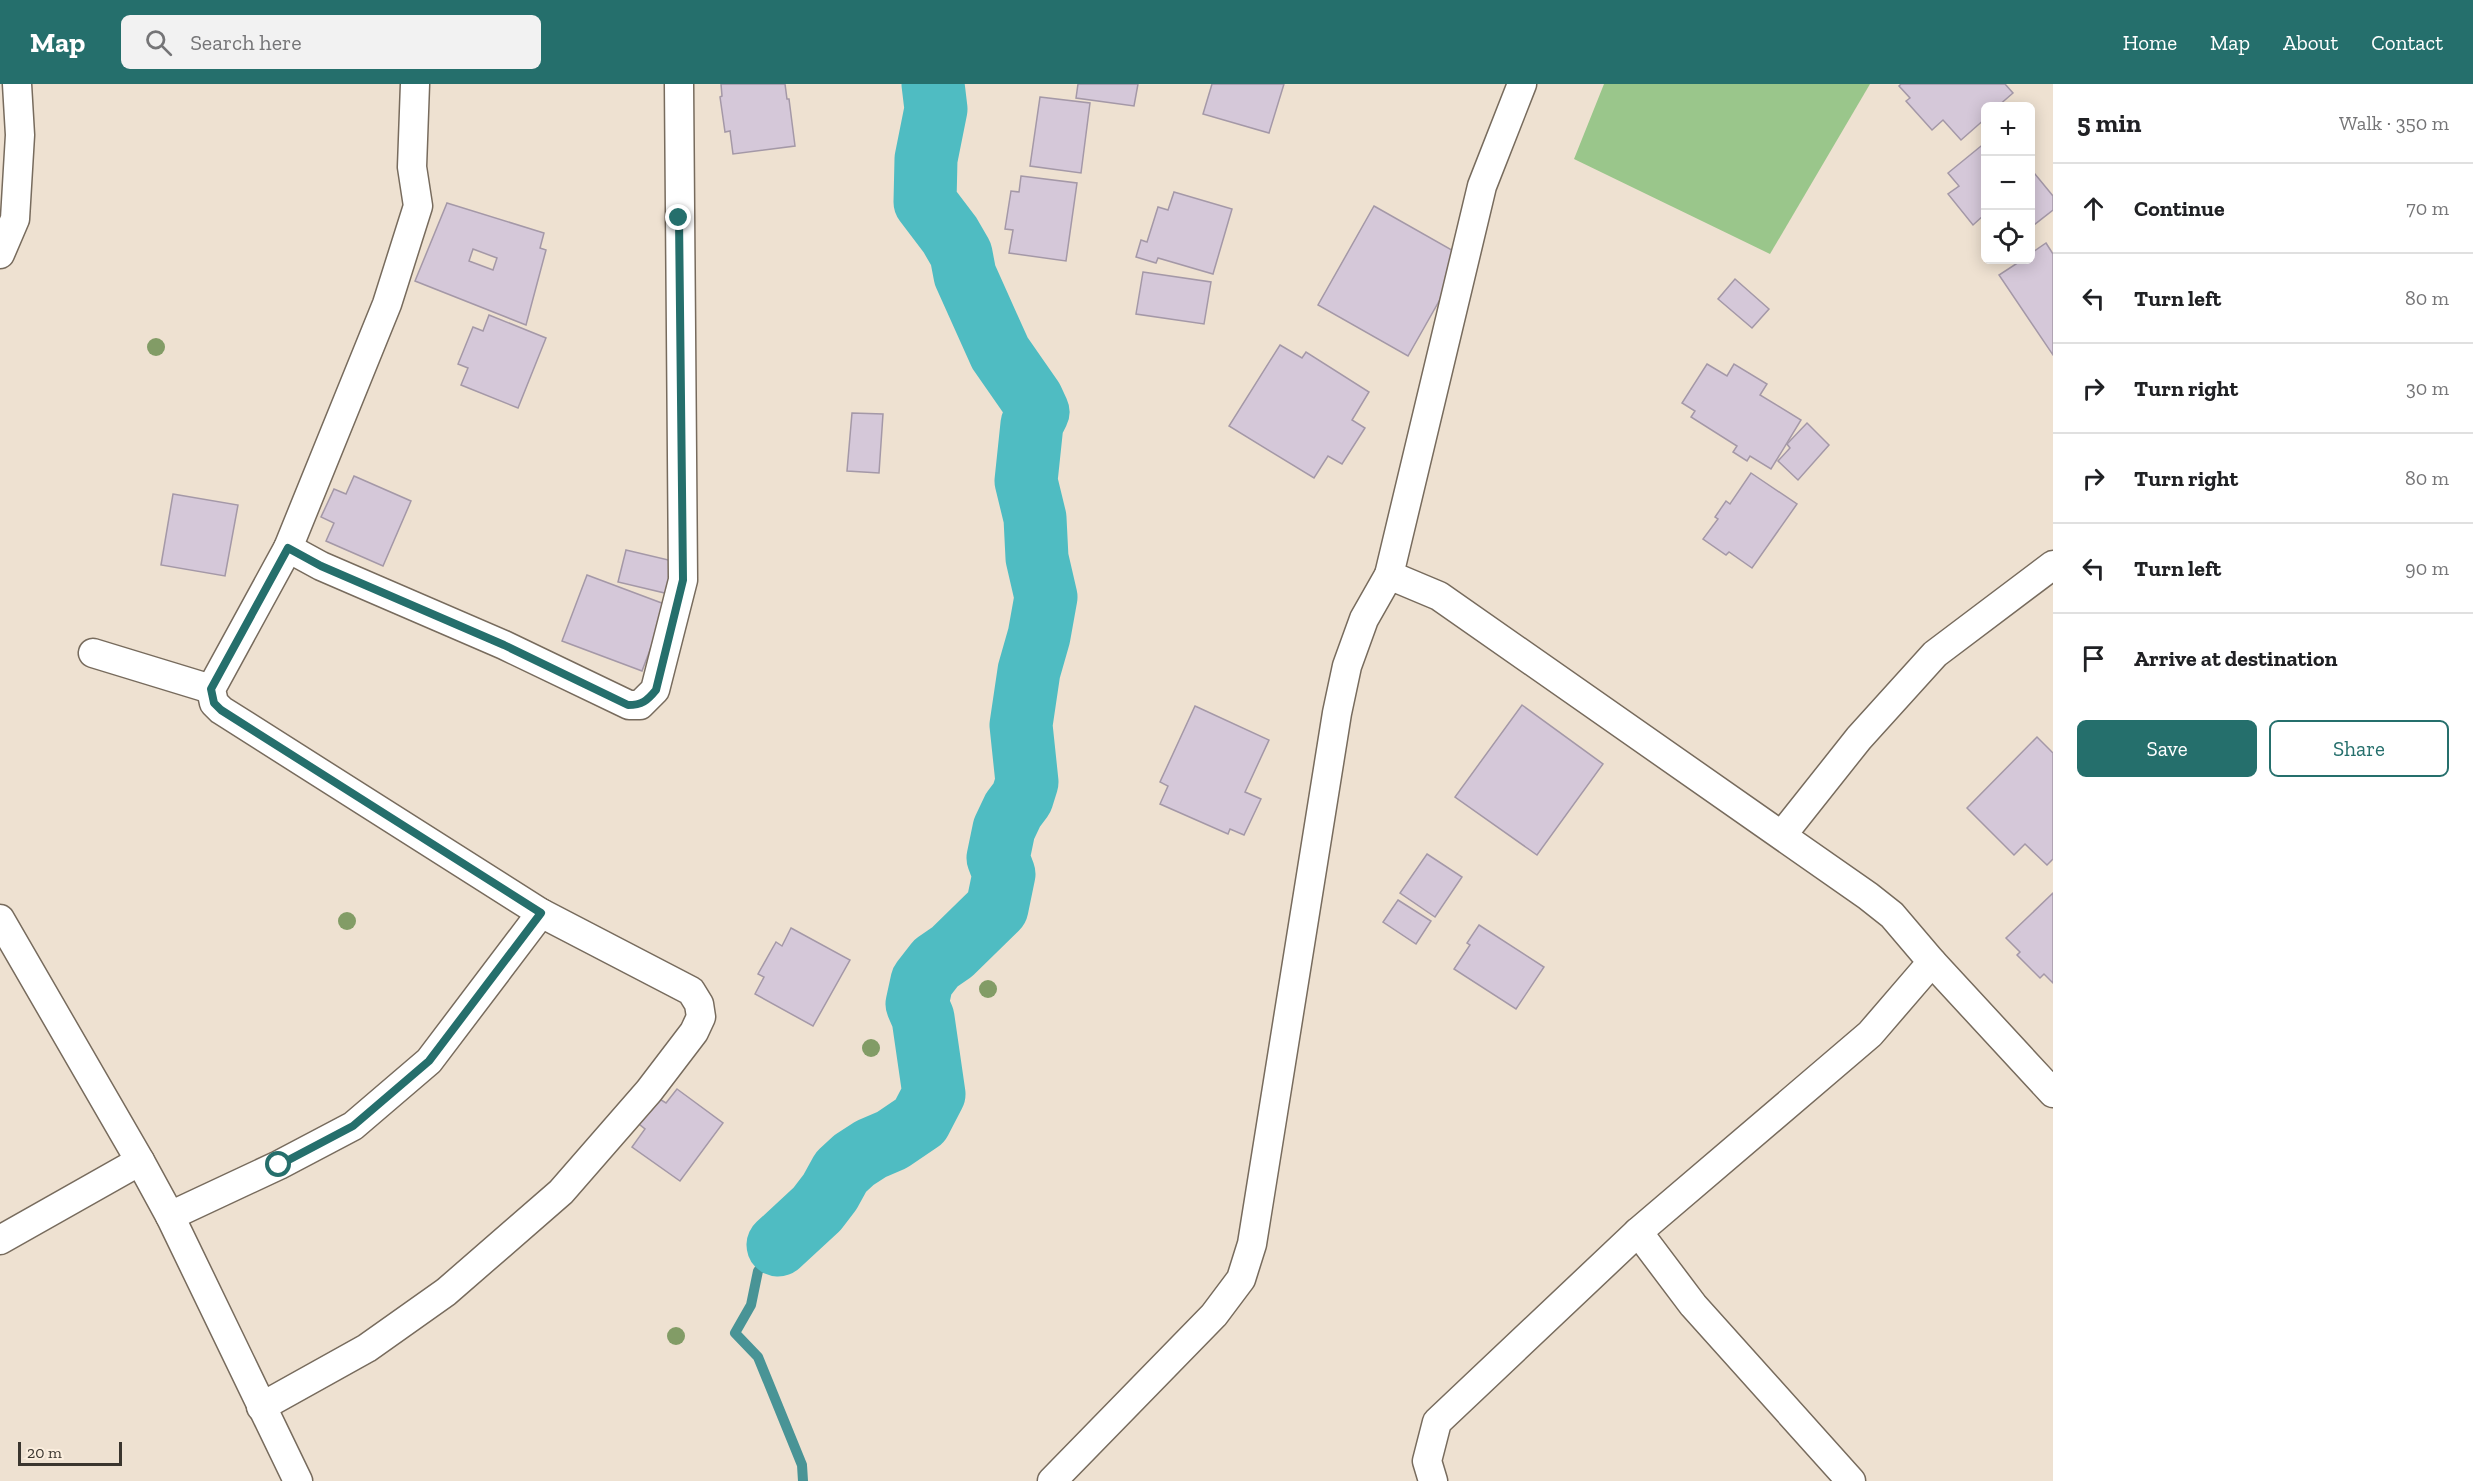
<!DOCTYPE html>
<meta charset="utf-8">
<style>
body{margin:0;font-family:"Zilla Slab",serif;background:#f2f2f2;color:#202124}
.controls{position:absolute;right:18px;top:18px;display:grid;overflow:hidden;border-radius:9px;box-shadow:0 3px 15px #0003}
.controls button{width:54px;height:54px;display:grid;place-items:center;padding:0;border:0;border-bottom:2px solid #e0e0e0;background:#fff;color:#202124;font:30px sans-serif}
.scale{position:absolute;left:18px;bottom:15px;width:104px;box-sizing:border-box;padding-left:6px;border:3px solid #3a352e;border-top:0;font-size:16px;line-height:21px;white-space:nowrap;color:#3a352e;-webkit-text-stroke:4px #fbeede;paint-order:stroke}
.stop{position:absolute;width:18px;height:18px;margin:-14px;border:4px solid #256f6c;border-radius:50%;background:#fff}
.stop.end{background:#256f6c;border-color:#fff;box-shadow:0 2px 6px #0008}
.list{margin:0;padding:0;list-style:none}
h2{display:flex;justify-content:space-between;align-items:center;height:78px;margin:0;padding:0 24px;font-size:26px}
h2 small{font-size:20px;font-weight:400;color:#757577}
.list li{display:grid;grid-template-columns:39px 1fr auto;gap:18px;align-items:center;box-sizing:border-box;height:90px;padding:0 24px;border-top:2px solid #e0e0e0}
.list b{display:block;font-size:22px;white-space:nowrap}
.list em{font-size:20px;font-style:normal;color:#757577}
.actions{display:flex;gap:12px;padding:18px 24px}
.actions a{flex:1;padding:14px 0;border:2px solid #256f6c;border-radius:9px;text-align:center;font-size:21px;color:#256f6c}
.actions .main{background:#256f6c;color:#fff}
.icon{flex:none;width:33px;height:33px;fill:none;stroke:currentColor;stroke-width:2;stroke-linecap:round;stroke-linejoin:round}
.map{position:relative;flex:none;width:2053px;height:1397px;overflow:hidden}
header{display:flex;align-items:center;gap:36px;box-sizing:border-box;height:84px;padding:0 30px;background:#256f6c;color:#fff}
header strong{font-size:28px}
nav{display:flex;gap:33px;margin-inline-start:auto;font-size:21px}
.search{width:420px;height:54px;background:#f2f2f2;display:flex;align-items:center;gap:15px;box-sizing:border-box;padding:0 21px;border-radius:9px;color:#757577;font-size:22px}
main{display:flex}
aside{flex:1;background:#fff}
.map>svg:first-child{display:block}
</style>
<header>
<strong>Map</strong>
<div class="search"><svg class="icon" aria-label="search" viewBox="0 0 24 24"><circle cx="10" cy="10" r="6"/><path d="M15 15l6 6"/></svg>Search here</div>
<nav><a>Home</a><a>Map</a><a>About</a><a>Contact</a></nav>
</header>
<main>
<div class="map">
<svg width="2053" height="1397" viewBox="0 0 2053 1397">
<rect width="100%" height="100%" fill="#eee1d1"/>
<polygon fill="#9ac68b" points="1604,0 1870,0 1770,170 1574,75"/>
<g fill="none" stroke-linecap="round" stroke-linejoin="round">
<polyline stroke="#499496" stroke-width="10" points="778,1161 758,1187 751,1221 735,1249 758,1273 802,1381 803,1397"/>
<polyline stroke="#4fbcc2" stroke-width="63" points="778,1161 817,1125 830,1108 841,1088 854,1076 871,1065 892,1056 920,1037 934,1010 923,934 917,920 922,897 936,879 952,868 997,824 1004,790 998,774 1004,745 1013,726 1022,714 1027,698 1021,641 1029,587 1039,552 1046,513 1037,474 1035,434 1026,397 1032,340 1038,328 1032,315 1000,269 965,191 961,170 950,151 925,118 926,75 936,25 933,0"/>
</g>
<g fill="#d5c8d9" stroke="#a498a7" stroke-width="1.5" fill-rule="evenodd">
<polygon points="721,0 785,0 787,15 789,15 795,62 733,70 730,47 725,48 720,13 722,12"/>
<polygon points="1078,0 1138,0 1134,22 1076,14"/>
<polygon points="1212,0 1284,0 1269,49 1203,30"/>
<polygon points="1901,0 2005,0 2013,9 1998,22 1986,22 1986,34 1961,56 1943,36 1932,46 1906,17 1910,14 1899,2"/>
<polygon points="1040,13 1090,19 1081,89 1030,82"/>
<polygon points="1986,58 1986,133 1984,131 1973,141 1948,110 1959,102 1948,89"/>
<polygon points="2030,84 2053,112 2053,126 2030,144"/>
<polygon points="1021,92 1077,99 1066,177 1009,169 1013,146 1005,145 1011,107 1019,108"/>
<polygon points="1174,108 1232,125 1213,190 1158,174 1156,179 1136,173 1141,156 1147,158 1158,123 1168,126"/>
<path d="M447,119L544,149L540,164L546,166L526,241L415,197ZM473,165L497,174L493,186L469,177Z"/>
<polygon points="1374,122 1464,173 1408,272 1318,221"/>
<polygon points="2046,159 2053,170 2053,271 1999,191 2022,176 2030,176 2030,170"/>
<polygon points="1143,188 1211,198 1204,240 1136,230"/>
<polygon points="1735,195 1769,225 1752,244 1718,215"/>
<polygon points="489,231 546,254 518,324 461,301 468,284 458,280 473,243 483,247"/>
<polygon points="1280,261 1302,274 1306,268 1369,308 1352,336 1365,344 1342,380 1328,372 1314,394 1229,342"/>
<polygon points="1707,280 1727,292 1734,280 1767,300 1760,311 1801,336 1771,385 1750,372 1747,377 1733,368 1737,362 1691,333 1695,327 1682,319"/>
<polygon points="852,329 883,330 879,389 847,387"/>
<polygon points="1807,339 1829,361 1798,396 1778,377 1790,364 1787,360"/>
<polygon points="1751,389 1797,420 1752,484 1729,468 1726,471 1703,455 1718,435 1715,433 1726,417 1730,420"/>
<polygon points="354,392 411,417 383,482 326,457 334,439 321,433 334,405 346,410"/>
<polygon points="173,410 238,421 225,492 161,481"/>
<polygon points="626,466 677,478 669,510 618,498"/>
<polygon points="587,491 667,521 642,587 562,557"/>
<polygon points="1522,621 1603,680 1537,771 1455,713"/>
<polygon points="1195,622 1269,656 1245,708 1261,715 1244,751 1230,745 1228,750 1160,720 1168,702 1160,698"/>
<polygon points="2037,653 2053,669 2053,775 2047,781 2025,760 2014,771 1967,724"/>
<polygon points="1427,770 1462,793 1435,833 1400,809"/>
<polygon points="2053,809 2053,899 2044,890 2040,894 2017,871 2020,868 2006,854"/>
<polygon points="1398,816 1431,837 1416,860 1383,838"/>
<polygon points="1479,841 1544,883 1516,925 1454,885 1470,861 1467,859"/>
<polygon points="791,844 850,876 813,942 755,910 764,893 758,890 776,858 782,862"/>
<polygon points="677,1005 723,1039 680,1097 632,1063 645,1045 639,1040 658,1014 666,1019"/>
</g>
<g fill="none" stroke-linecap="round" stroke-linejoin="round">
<defs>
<g id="minor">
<polyline points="0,170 15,135 20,51 17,0"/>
<polyline points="288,464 321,482 504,561 629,621 640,621 655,606 683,496 679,0"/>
<polyline points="93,569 211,605"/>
<polyline points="1782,751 1859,654 1935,570 2053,481"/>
<polyline points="0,835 140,1077 0,1156"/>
<polyline points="1932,878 2053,1009"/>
<polyline points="140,1077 170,1132 298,1397"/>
<polyline points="170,1132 279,1081 353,1042 429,977 541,829"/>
<polyline points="1638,1148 1693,1221 1851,1397"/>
<polyline points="261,1323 367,1264 446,1208 561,1108 649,1007 694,948 701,933 699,920 691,907 541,829 221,626 214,619 211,605 288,464 387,220 418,122 412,83 415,0"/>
<polyline points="1052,1397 1214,1231 1241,1195 1252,1160 1337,629 1347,582 1364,535 1389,491"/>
<polyline points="1433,1397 1427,1377 1437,1338 1638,1148 1870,950 1932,878 1892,831 1868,812 1439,512 1389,491 1482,102 1522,0"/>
</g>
</defs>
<use href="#minor" stroke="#776b5d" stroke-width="31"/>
<use href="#minor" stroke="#fff" stroke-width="28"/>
</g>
<g fill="#829c66">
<circle cx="156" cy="263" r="9"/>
<circle cx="347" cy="837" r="9"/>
<circle cx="988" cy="905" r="9"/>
<circle cx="871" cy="964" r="9"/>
<circle cx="676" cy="1252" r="9"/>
</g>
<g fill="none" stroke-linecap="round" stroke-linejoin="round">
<path stroke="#256f6c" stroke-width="8" d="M279,1081L353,1042L429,977L541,829L221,626L214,619L211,605L288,464L321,482L504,561L628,621C642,621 647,617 656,606L683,496L679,134"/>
</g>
</svg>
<div class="controls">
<button>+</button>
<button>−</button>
<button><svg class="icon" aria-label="locate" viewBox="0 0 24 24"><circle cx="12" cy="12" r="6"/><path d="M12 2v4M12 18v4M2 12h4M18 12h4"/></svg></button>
</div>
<div class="scale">20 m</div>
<div class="stop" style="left:279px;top:1081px"></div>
<div class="stop end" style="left:679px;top:134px"></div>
</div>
<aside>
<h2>5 min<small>Walk · 350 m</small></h2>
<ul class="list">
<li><svg class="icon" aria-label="ahead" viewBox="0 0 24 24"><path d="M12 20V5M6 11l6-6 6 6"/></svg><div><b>Continue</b></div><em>70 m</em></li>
<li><svg class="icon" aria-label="left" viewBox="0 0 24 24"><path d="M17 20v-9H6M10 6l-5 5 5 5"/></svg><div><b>Turn left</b></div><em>80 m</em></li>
<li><svg class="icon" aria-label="right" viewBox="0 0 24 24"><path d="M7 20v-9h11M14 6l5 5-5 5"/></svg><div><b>Turn right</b></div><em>30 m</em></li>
<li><svg class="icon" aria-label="right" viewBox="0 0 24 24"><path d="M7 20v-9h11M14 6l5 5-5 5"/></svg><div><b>Turn right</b></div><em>80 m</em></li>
<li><svg class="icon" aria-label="left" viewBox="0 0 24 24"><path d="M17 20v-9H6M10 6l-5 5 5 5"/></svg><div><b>Turn left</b></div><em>90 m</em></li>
<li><svg class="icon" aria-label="arrive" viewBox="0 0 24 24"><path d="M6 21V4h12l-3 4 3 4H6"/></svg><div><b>Arrive at destination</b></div></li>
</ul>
<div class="actions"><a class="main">Save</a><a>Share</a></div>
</aside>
</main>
